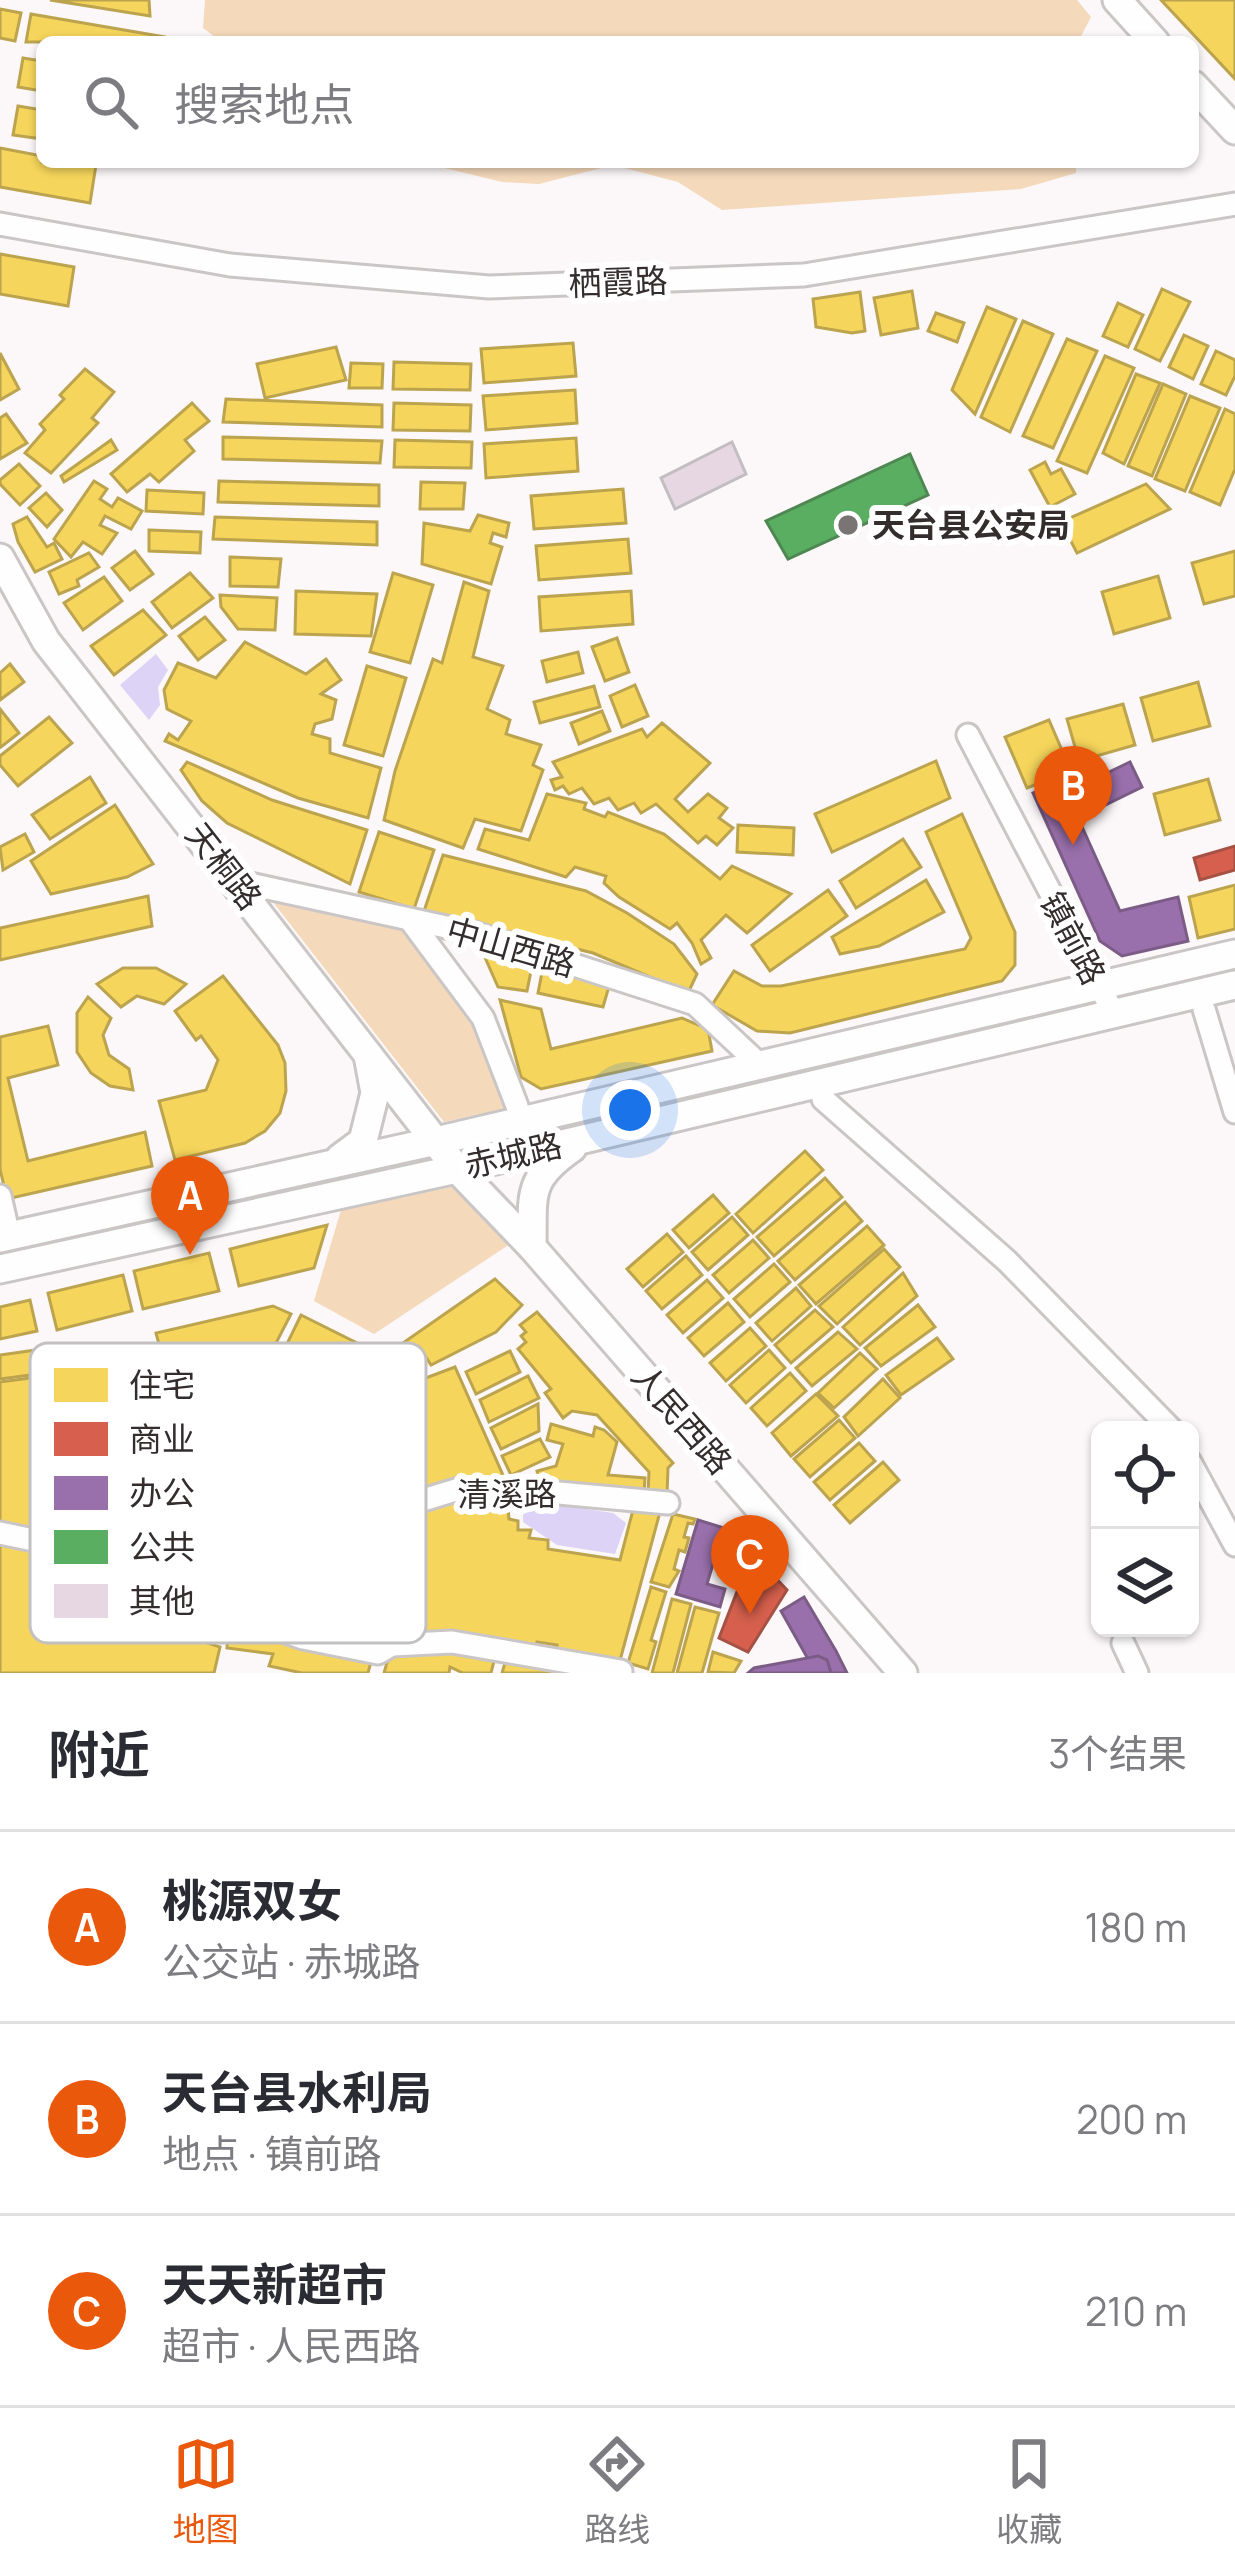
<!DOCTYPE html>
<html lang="zh">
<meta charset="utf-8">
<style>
body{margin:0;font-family:Manrope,"Noto Sans SC",sans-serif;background:#f2f2f3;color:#2b2b33}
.controls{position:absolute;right:36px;bottom:36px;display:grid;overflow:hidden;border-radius:18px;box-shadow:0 3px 9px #0004}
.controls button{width:108px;height:108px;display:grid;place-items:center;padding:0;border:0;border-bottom:3px solid #e1e1e2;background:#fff;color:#2b2b33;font:60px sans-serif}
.you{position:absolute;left:630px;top:1110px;width:42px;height:42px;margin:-30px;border:9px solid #fff;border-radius:50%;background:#1a73e8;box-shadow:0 0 0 18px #1a73e833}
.badge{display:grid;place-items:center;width:78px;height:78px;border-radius:50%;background:#ea580c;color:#fff;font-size:39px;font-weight:700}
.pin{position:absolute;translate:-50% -99px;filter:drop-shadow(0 3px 6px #0008)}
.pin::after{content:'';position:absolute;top:63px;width:42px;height:36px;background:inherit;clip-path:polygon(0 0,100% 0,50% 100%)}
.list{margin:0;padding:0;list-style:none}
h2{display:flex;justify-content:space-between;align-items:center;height:156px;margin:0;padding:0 48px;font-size:51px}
h2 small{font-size:39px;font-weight:400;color:#7c7c81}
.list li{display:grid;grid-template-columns:78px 1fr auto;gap:36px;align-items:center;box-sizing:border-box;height:192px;padding:0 48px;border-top:3px solid #e1e1e2}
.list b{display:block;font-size:45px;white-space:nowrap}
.list p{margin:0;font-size:39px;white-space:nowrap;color:#7c7c81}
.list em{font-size:39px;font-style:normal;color:#7c7c81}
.icon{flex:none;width:66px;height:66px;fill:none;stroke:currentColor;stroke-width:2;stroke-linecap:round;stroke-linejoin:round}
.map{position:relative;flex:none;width:1235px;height:1673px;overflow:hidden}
.search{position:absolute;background:#fff;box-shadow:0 3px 9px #0004;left:36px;right:36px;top:36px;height:132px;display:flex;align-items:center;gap:30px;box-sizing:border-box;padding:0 42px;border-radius:18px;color:#7c7c81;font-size:45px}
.sheet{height:732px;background:#fff}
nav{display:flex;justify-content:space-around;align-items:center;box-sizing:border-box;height:168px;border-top:3px solid #e1e1e2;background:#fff;font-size:33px;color:#7c7c81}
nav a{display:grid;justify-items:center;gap:6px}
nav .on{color:#ea580c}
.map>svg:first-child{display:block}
</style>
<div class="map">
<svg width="1235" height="1673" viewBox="0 0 1235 1673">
<rect width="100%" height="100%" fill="#fcf7f8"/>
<g fill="#f4d9bb">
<polygon points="205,0 1077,0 1091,17 1078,42 222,42 203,28"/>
<polygon points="420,162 1076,162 1076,173 1021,189 722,210 678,182 613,165 539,184 502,182"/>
<polygon points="262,888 410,920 483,1018 517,1106 444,1122"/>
<polygon points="471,1183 522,1236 374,1334 314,1301 341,1210"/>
</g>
<g fill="#ddd3f6">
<polygon points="156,654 168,670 158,687 160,705 149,720 120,685"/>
<polygon points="539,1502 613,1513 626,1523 615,1554 557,1545 523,1522 523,1506 534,1507"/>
</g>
<g fill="#f6d55c" stroke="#bca34e" stroke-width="3">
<polygon points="50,0 149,0 150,16"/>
<polygon points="1161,0 1235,0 1235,79"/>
<polygon points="0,9 21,13 15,41 0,38"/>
<polygon points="31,14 165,37 164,42 26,42"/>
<polygon points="23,58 42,61 42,91 18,87"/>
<polygon points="18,106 42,110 42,139 13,135"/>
<polygon points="0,148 42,156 42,162 96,165 90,203 0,187"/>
<polygon points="0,254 74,267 68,306 0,294"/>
<polygon points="1162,289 1190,302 1160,361 1135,349"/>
<polygon points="912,291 918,328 881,335 874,298"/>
<polygon points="860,292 865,331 852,333 816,327 813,299"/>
<polygon points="1118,303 1143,315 1128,347 1103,336"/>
<polygon points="987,307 1016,319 975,414 952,390"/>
<polygon points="936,313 964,323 957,342 928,331"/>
<polygon points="1023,321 1053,334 1010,432 981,417"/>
<polygon points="1184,335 1208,346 1193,379 1169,367"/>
<polygon points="1067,339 1097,351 1053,448 1023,436"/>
<polygon points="573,343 576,376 484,383 481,349"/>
<polygon points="336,347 346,380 265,398 257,364"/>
<polygon points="1216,351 1235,360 1235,376 1226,395 1201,384"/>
<polygon points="0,353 19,389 0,400"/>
<polygon points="1105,356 1134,368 1087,473 1057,461"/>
<polygon points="394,362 471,364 470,390 393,389"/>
<polygon points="351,363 383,364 382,388 349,388"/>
<polygon points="85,369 114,392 92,418 98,423 51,473 25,453 45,430 40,424 64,399 60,395"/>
<polygon points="1136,374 1160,383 1124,464 1103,453"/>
<polygon points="1163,384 1186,394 1152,476 1128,466"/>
<polygon points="575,390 577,423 486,430 483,396"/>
<polygon points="1190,396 1220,408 1185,491 1155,479"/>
<polygon points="226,399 382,405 382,427 223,422"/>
<polygon points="192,403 209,421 185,440 194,451 159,482 150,474 127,492 111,474"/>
<polygon points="394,403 471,405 470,431 393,430"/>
<polygon points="1225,409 1235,414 1235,469 1220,505 1190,492"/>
<polygon points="6,414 27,443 0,459 0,418"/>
<polygon points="223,437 382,441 380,463 223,459"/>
<polygon points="576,438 578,471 486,478 484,444"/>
<polygon points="111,440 117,450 64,482 61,476"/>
<polygon points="395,440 472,442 471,468 394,467"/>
<polygon points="1045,462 1051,474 1061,469 1075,494 1050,507 1030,470"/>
<polygon points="19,464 40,486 20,505 0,484 0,480"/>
<polygon points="94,481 107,489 100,499 112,507 118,498 142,511 131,529 105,516 100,525 117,533 102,554 83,542 71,557 54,539"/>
<polygon points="219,481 379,485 379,506 218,502"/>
<polygon points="421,482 465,483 463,509 420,509"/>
<polygon points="1146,484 1170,509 1077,553 1061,522"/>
<polygon points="623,489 626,523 534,529 531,496"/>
<polygon points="147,490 204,493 203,514 146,511"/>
<polygon points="46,493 62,510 47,527 29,508"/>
<polygon points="478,515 509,523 506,537 493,533 490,543 502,547 491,584 422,564 424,523 470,531"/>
<polygon points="27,517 47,547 54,543 62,559 35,572 18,542 13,524"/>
<polygon points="215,517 377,522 377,545 213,539"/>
<polygon points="149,530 201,532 200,553 149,551"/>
<polygon points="628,539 631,573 539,580 536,546"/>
<polygon points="135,551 153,574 130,590 112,568"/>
<polygon points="1235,551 1235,596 1204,604 1192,563"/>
<polygon points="89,553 99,567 77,580 79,586 59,594 49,572"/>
<polygon points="230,557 281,559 278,587 230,586"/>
<polygon points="190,573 213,598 172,628 152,602"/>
<polygon points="393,573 433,585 410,663 370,652"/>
<polygon points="1158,576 1170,618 1114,634 1102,592"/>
<polygon points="104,577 122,601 83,630 64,603"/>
<polygon points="464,582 489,591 473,657 503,666 487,709 510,720 506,734 541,745 533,765 543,770 521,831 475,819 463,848 384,820 395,771 433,659 442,663"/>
<polygon points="296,591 377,594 371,636 295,634"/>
<polygon points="631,591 633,624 541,631 539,597"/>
<polygon points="220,595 277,598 275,630 238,629 221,607"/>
<polygon points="143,610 166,635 114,675 91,646"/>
<polygon points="205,617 225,640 198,660 179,636"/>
<polygon points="617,638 629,672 605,681 592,647"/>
<polygon points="245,642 306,674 326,659 341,680 321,694 336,700 332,719 315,724 312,734 330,739 330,753 381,768 368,818 298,798 165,741 169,734 178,740 191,721 167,709 164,690 178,663 216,678"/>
<polygon points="578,652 583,673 547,682 542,661"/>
<polygon points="10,664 24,682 0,700 0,673"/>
<polygon points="367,666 406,678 383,756 344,745"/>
<polygon points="1198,682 1210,726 1153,741 1141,698"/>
<polygon points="635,685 648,716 622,727 610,696"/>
<polygon points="594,686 600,707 540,723 534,702"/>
<polygon points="1123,704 1135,745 1079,761 1067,719"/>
<polygon points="0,709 19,733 1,747 0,745"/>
<polygon points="602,711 610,731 579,744 571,723"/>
<polygon points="49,717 72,743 18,786 0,765 0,756"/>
<polygon points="1049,720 1071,771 1027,788 1005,737"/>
<polygon points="662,723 710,763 675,799 688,812 708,794 727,808 719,818 733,828 717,845 706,836 698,843 656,804 641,813 634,803 618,810 609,798 594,804 582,788 569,794 563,786 555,790 551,780 562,777 553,762 642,729 647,737"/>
<polygon points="936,761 950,798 832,852 815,814"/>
<polygon points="187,762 272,800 367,830 350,884 227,823 202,801 181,770"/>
<polygon points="90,777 106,803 50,839 32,815"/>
<polygon points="1208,779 1220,820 1165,835 1154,794"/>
<polygon points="547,794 586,803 584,809 605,817 608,812 664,834 720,879 732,866 791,894 747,933 726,915 701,940 711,958 701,964 692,943 677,923 670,929 619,897 604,883 606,876 575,867 566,877 478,849 485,829 529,840"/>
<polygon points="115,805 153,864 127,877 51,894 31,861"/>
<polygon points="962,814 1015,932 1015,965 1002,981 790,1033 757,1031 712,1005 734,971 762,986 781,986 965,949 971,938 926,832"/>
<polygon points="738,825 794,828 793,855 737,852"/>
<polygon points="379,832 434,850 414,909 359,892"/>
<polygon points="25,834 34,852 3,870 0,847"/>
<polygon points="903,839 921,867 856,908 840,881"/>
<polygon points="443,855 586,891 627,913 674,944 697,974 688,993 593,953 424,911"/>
<polygon points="926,880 944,912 879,946 840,954 832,937"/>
<polygon points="1235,885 1235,929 1198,938 1189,897"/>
<polygon points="828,890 847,916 770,971 752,945"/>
<polygon points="148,896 152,926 0,960 0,928"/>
<polygon points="483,953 532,966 527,991 498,987"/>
<polygon points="543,967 610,983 603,1007 538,993"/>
<polygon points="123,968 156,968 186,984 164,1004 137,996 121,1007 97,984"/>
<polygon points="223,976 278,1045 285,1063 286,1091 280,1113 265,1131 245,1143 175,1160 159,1101 206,1090 218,1060 201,1036 196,1040 175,1011"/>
<polygon points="88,997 111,1018 103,1035 109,1055 129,1069 133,1090 110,1086 91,1073 77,1052 77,1013"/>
<polygon points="500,1000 541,1009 551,1049 682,1018 708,1029 712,1051 541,1089 521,1077"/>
<polygon points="48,1026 58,1065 8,1078 28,1161 145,1132 152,1166 7,1199 0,1169 0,1037"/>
<polygon points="805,1151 823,1170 753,1233 736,1214"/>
<polygon points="825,1178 842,1197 774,1256 757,1237"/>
<polygon points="713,1195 729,1213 689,1248 673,1230"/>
<polygon points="845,1202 862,1221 795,1280 778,1261"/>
<polygon points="732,1217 748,1235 708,1270 692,1252"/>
<polygon points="327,1225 314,1268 239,1286 230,1249"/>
<polygon points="867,1226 884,1245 816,1304 799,1285"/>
<polygon points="667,1234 683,1252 643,1287 627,1269"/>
<polygon points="753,1240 769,1258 729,1293 713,1275"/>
<polygon points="884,1249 900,1267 837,1324 819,1306"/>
<polygon points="209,1253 219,1291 143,1309 134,1271"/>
<polygon points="686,1256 702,1275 662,1309 646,1291"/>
<polygon points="774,1264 790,1282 750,1317 734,1299"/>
<polygon points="903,1273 917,1296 860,1345 843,1327"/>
<polygon points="123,1275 132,1311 57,1330 48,1293"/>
<polygon points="495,1279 522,1305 496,1332 431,1365 424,1354 399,1371 387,1354"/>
<polygon points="707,1280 723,1298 683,1333 667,1315"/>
<polygon points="796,1288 811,1306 772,1341 756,1323"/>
<polygon points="30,1300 37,1331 0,1339 0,1307"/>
<polygon points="728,1303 744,1322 704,1356 688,1338"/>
<polygon points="918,1305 935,1327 881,1366 865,1348"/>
<polygon points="273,1306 291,1314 272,1351 260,1353 262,1372 232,1378 227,1361 190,1368 188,1357 164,1363 156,1333"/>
<polygon points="815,1310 833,1327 791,1363 775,1345"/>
<polygon points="537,1312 673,1463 668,1468 667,1495 648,1493 649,1472 597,1415 572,1411 563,1418 545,1393 551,1389 518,1349 526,1342 521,1336 526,1332 520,1325"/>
<polygon points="301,1315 363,1346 390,1379 363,1397 282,1354"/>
<polygon points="750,1328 766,1346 726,1381 710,1363"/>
<polygon points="838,1332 857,1349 812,1386 796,1368"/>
<polygon points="937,1338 953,1359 901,1395 886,1375"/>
<polygon points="43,1349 46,1373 0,1379 0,1355"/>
<polygon points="769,1350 785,1368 746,1403 730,1385"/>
<polygon points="510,1351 520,1372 476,1394 466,1372"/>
<polygon points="860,1353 877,1369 834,1408 818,1393"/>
<polygon points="271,1365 319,1390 333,1403 340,1396 361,1418 371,1412 384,1435 390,1435 375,1397 455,1367 506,1482 509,1519 518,1521 518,1530 531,1530 529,1538 548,1540 548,1549 620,1560 634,1506 660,1512 618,1668 554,1657 557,1645 537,1642 536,1652 387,1635 383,1646 257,1619 183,1578 181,1565 346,1519 323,1447 304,1454 294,1443 245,1419"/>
<polygon points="790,1373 806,1391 767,1426 751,1408"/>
<polygon points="53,1375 60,1401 104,1412 101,1418 131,1433 151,1401 232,1429 241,1424 296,1452 298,1465 318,1459 323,1478 328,1477 339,1521 166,1564 0,1530 0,1382"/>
<polygon points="528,1376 539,1398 489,1422 480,1400"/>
<polygon points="883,1379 900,1398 858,1436 844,1417"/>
<polygon points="816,1394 838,1416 791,1456 772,1433"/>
<polygon points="538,1404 539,1431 501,1449 491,1428"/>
<polygon points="839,1420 855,1438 810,1477 794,1459"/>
<polygon points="551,1424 593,1436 595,1427 604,1430 617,1442 608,1475 645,1478 644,1494 540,1486 537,1471 556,1466 563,1444 547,1440"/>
<polygon points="540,1439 550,1457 511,1475 502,1456"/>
<polygon points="859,1443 875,1461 830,1500 814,1482"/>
<polygon points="883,1462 899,1480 850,1523 834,1505"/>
<polygon points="673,1514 695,1519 693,1524 688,1523 684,1537 689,1538 685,1552 679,1550 674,1569 679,1571 669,1587 651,1582"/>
<polygon points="0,1537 140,1564 134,1586 177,1596 176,1603 205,1614 192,1638 220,1647 214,1673 0,1673"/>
<polygon points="651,1587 666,1592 651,1640 656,1642 648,1669 628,1663"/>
<polygon points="187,1589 372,1658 368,1673 302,1673 269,1666 273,1654 227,1648 228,1633 206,1628 212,1613 181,1601"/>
<polygon points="672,1599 691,1604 673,1673 652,1673"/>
<polygon points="695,1607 719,1613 702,1673 677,1673"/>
<polygon points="458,1648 495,1657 491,1673 463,1673 450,1667 449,1673 384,1673 390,1652"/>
<polygon points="713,1652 741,1661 734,1673 708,1672"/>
<polygon points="507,1656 615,1673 502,1673"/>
</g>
<g fill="#d6604d" stroke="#a55144" stroke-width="3">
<polygon points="1235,846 1235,870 1200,880 1194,858"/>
<polygon points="752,1553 787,1590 748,1652 719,1638"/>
</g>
<g fill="#9970ab" stroke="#7b5c86" stroke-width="3">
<polygon points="1130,762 1142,787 1089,813 1076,788"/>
<polygon points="1061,780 1120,911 1178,897 1188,941 1122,956 1100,941 1033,793"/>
<polygon points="698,1520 724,1528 707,1584 725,1589 720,1607 676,1594"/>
<polygon points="804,1597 836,1651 847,1673 831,1673 827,1660 818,1656 808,1659 781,1611"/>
<polygon points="818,1656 827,1660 831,1673 748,1673 754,1668"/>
</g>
<polygon fill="#5aae61" stroke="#4f8752" stroke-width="3" points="910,454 928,495 788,559 766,521"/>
<polygon fill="#e6d7e3" stroke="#c2bdbf" stroke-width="3" points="732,442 746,474 675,509 661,478"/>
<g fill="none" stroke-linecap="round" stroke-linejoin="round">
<defs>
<g id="minor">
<polyline points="0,224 230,265 489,287 804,275 1235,204"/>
<polyline points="968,735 1113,1012"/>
<polyline points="236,881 478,934 695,1004 760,1065"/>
<polyline points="410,920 483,1018 517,1106"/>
<polyline points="1204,1009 1235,1112"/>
<polyline points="823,1099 1007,1261 1172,1430"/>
<polyline points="0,1196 9,1236"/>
<polyline points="1190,1462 1235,1545"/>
<polyline points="0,1533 162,1567 305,1536 459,1489 515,1489 668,1503"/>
<polyline points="162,1567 243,1617 303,1638 378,1653 392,1645 452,1642 621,1671"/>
<polyline points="1123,1643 1137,1673"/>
</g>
<g id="major">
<polyline points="1117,0 1155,42"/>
<polyline points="1193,85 1235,130"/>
<polyline points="0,558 46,641 457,1169 532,1247 903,1673"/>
<polyline points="340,1158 363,1141 375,1093 368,1055"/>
<polyline points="0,1238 436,1141 1235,954"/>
<path d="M532,1247C533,1195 526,1180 572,1148"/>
<polyline points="0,1269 457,1169 1235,985"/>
</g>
</defs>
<use href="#minor" stroke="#cbc6c6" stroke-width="27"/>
<use href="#major" stroke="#cbc6c6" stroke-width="33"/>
<use href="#minor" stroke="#fffefe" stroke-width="21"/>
<use href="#major" stroke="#fffefe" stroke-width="27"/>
</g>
<circle fill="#7a7475" stroke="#fff" stroke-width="4.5" cx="848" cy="525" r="12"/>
<g text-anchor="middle" stroke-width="12" stroke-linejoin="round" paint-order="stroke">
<g font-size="33" fill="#342d2e" stroke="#fff">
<text transform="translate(618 282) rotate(-2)" y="12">栖霞路</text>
<text transform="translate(224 866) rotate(52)" y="12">天桐路</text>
<text transform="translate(1073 938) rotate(62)" y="12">镇前路</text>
<text transform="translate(511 947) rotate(16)" y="12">中山西路</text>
<text transform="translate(513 1155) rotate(-13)" y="12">赤城路</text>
<text transform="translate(682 1419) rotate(49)" y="12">人民西路</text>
<text x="507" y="1506">清溪路</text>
</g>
<g font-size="33" font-weight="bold" fill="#342d2e" stroke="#fff" text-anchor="start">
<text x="872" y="537">天台县公安局</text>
</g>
</g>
<rect x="30" y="1343" width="396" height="300" rx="18" fill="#fff" stroke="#c2c0c0" stroke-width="3"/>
<rect x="54" y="1368" width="54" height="34" fill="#f6d55c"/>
<rect x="54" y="1422" width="54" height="34" fill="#d6604d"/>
<rect x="54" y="1476" width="54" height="34" fill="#9970ab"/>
<rect x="54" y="1530" width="54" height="34" fill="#5aae61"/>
<rect x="54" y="1584" width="54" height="34" fill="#e6d7e3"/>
<g font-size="33" fill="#342d2e">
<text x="129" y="1397">住宅</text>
<text x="129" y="1451">商业</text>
<text x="129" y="1505">办公</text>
<text x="129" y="1559">公共</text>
<text x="129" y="1613">其他</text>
</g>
</svg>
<div class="controls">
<button><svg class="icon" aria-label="locate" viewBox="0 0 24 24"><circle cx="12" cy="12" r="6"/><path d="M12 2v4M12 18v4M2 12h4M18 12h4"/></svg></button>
<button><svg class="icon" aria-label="layers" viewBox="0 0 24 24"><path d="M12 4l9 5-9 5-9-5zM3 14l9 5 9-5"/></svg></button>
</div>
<div class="you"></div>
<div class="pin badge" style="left:190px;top:1255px">A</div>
<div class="pin badge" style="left:1073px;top:845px">B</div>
<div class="pin badge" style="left:750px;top:1614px">C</div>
<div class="search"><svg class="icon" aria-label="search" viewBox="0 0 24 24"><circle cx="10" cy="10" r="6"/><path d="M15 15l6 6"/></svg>搜索地点</div>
</div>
<section class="sheet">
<h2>附近<small>3个结果</small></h2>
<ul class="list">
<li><span class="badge">A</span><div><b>桃源双女</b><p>公交站 · 赤城路</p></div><em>180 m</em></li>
<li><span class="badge">B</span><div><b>天台县水利局</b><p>地点 · 镇前路</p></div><em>200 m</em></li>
<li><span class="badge">C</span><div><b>天天新超市</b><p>超市 · 人民西路</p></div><em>210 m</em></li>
</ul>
</section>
<nav>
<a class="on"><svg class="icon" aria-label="map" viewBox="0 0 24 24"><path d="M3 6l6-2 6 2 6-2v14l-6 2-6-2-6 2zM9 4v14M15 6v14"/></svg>地图</a>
<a><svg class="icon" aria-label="directions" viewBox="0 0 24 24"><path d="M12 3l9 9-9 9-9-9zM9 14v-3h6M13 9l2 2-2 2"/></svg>路线</a>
<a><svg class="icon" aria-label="saved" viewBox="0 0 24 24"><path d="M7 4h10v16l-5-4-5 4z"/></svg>收藏</a>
</nav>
